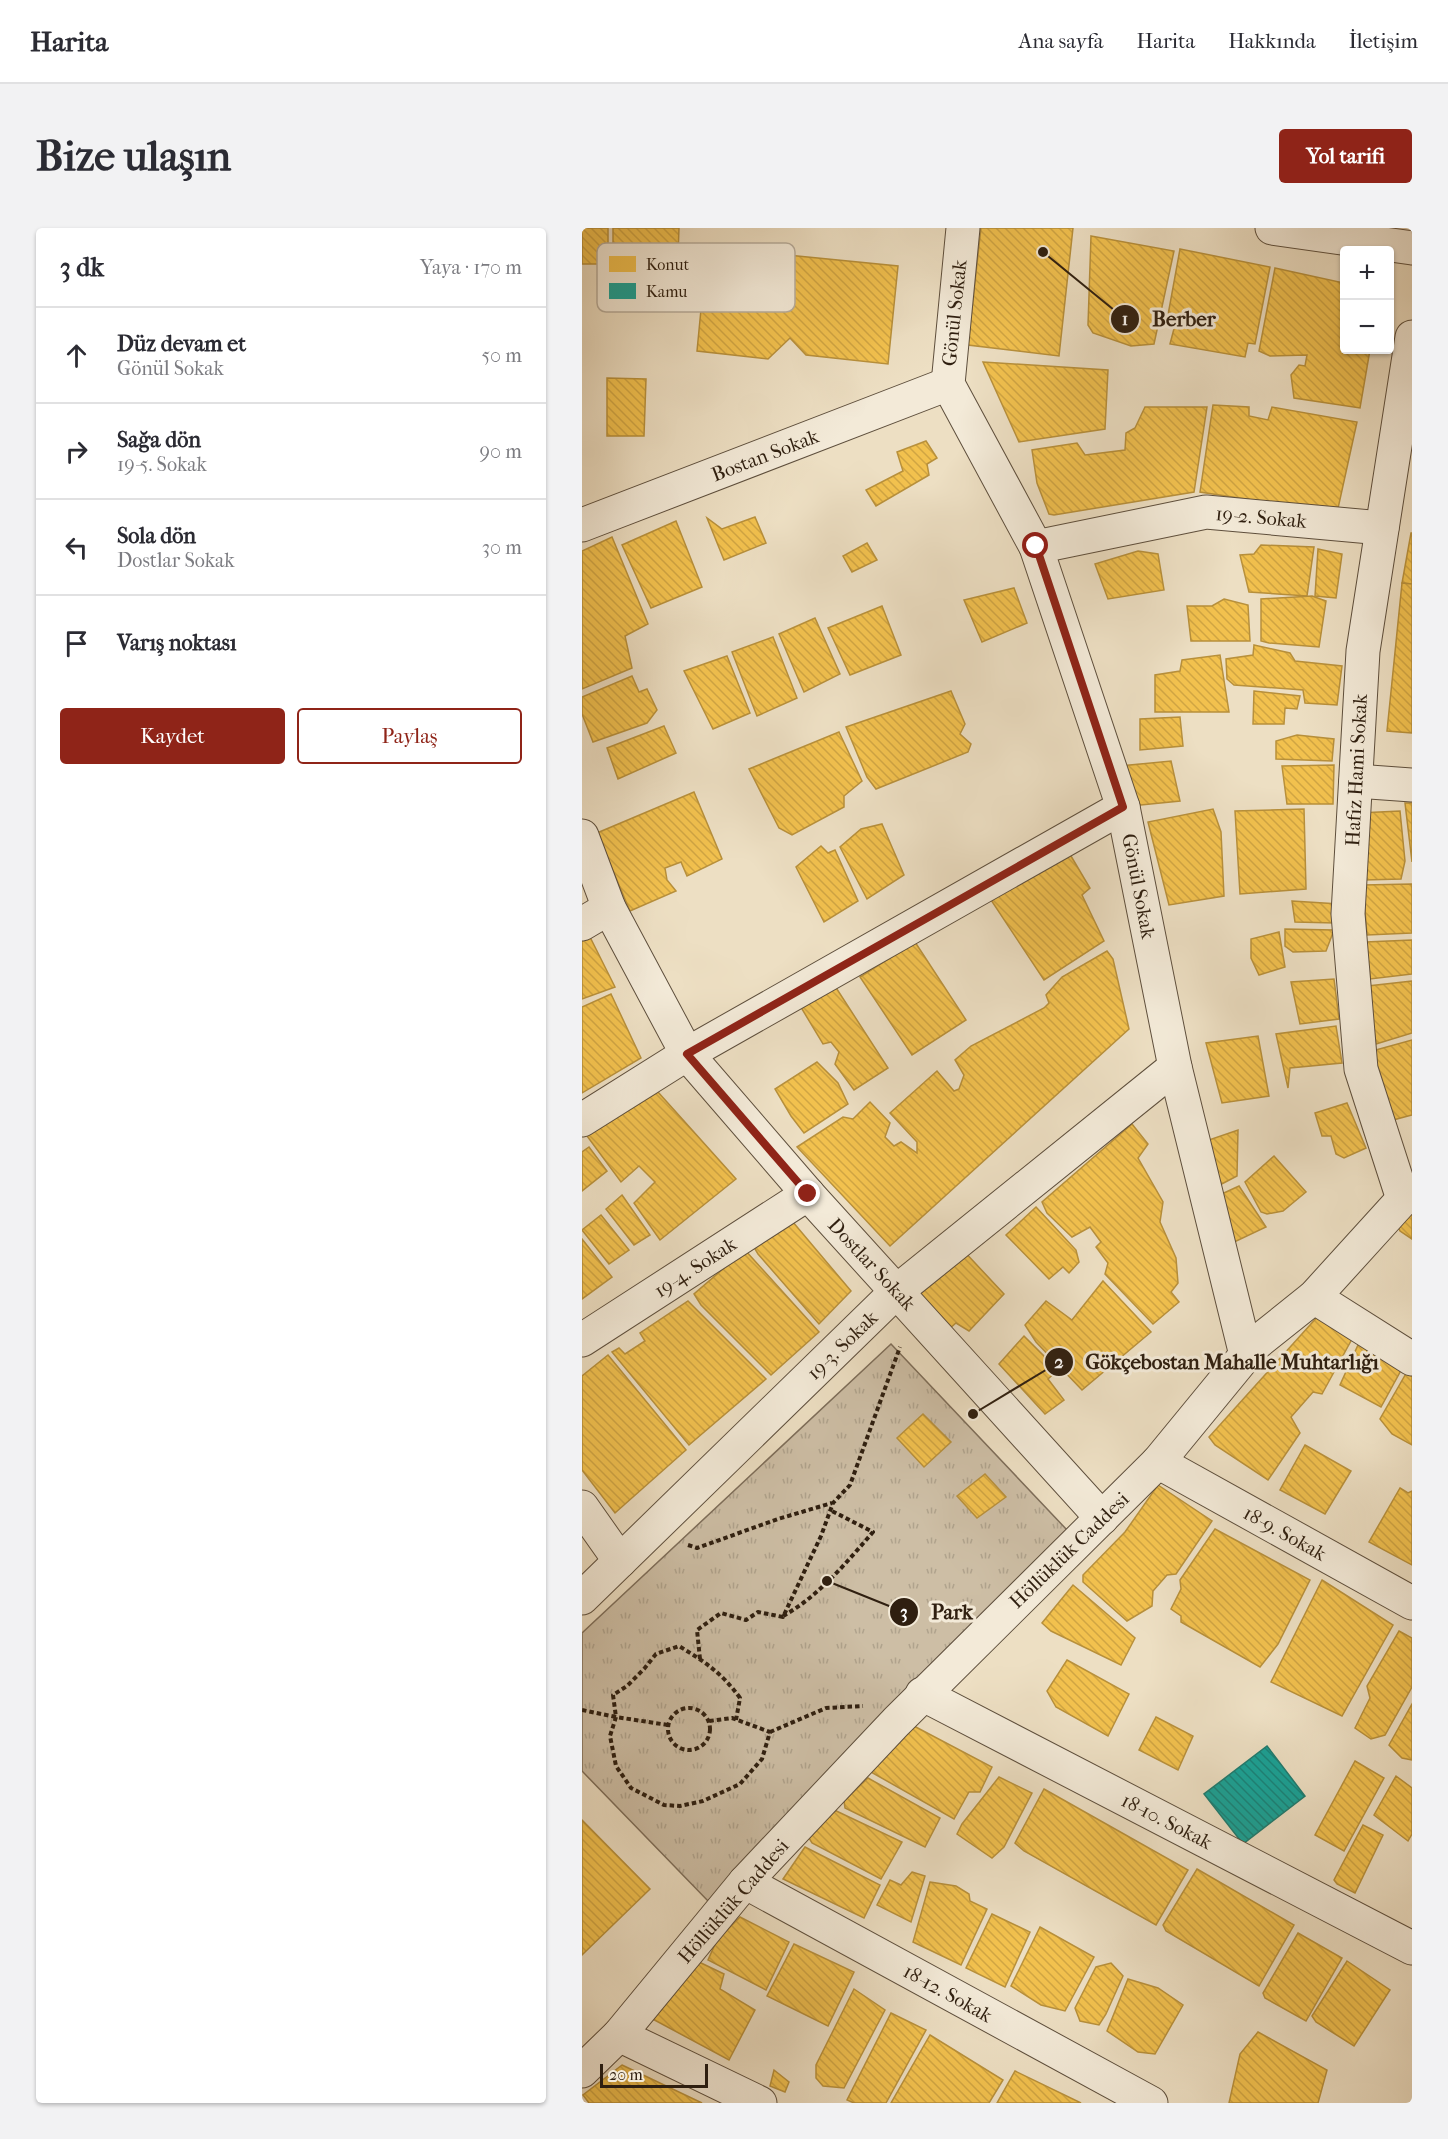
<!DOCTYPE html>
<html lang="tr">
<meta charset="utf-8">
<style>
body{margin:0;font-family:"IM FELL French Canon",serif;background:#f2f2f3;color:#2b2b33}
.controls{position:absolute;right:18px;top:18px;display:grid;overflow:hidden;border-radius:6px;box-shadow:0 2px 4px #0004}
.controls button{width:54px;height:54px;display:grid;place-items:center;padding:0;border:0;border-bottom:2px solid #e1e1e2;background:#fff;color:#2b2b33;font:30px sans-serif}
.scale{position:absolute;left:18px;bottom:15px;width:108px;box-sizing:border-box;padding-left:6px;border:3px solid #2f1f10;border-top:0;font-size:16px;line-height:21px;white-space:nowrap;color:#2f1f10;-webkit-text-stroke:4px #f3ead8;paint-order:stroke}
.stop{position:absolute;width:18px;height:18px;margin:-14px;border:4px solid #8f2418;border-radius:50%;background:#fff}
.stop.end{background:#8f2418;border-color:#fff;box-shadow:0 2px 6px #0008}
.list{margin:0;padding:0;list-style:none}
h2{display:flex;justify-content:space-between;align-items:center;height:78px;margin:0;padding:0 24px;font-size:26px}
h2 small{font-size:20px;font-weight:400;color:#7c7c81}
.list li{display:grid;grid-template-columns:39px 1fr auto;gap:18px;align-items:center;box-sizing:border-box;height:96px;padding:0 24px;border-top:2px solid #e1e1e2}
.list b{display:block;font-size:22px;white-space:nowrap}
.list p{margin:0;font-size:20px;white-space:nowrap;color:#7c7c81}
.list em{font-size:20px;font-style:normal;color:#7c7c81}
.actions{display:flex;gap:12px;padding:18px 24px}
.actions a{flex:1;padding:14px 0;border:2px solid #8f2418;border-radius:6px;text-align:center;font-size:21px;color:#8f2418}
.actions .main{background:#8f2418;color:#fff}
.icon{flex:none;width:33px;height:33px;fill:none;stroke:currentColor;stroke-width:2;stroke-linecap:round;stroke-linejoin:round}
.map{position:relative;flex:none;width:830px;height:1875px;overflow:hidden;border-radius:6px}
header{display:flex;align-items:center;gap:36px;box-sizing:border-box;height:84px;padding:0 30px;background:#fff;border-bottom:2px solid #e1e1e2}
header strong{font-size:28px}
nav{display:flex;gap:33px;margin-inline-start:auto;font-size:21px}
.intro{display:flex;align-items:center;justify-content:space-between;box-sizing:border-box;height:144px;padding:0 36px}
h1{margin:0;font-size:42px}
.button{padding:15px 27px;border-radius:6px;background:#8f2418;color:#fff;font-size:21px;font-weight:700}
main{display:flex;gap:36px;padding:0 36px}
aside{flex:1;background:#fff;border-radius:6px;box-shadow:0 2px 4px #0004}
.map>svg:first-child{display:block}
</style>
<header>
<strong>Harita</strong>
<nav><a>Ana sayfa</a><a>Harita</a><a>Hakkında</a><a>İletişim</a></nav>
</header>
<div class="intro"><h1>Bize ulaşın</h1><a class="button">Yol tarifi</a></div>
<main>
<aside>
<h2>3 dk<small>Yaya · 170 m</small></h2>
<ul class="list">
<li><svg class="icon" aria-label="ahead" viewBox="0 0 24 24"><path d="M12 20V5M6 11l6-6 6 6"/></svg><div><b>Düz devam et</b><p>Gönül Sokak</p></div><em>50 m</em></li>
<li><svg class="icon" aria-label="right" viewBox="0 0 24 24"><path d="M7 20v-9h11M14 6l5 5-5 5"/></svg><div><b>Sağa dön</b><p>19-5. Sokak</p></div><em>90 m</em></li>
<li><svg class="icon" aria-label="left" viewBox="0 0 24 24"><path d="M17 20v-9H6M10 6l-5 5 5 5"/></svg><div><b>Sola dön</b><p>Dostlar Sokak</p></div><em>30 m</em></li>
<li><svg class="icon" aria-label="arrive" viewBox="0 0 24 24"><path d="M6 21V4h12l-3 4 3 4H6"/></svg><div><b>Varış noktası</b></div></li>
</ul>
<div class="actions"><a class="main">Kaydet</a><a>Paylaş</a></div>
</aside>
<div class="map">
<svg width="830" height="1875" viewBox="0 0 830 1875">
<defs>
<pattern id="park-tufts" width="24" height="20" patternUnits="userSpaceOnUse" patternTransform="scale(1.5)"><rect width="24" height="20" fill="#cdbea5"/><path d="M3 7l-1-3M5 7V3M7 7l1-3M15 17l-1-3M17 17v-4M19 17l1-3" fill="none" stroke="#b0a38d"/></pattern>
<pattern id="homes-back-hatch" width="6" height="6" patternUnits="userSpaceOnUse" patternTransform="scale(1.5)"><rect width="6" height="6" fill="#f2c14e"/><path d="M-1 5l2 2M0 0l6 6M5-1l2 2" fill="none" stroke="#d0a543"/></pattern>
<pattern id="public-back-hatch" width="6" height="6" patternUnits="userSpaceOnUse" patternTransform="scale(1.5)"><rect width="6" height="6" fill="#17a398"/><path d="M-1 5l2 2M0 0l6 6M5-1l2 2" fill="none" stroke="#15847b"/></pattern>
</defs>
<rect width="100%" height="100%" fill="#eddfc3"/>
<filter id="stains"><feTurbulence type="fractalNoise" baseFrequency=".00333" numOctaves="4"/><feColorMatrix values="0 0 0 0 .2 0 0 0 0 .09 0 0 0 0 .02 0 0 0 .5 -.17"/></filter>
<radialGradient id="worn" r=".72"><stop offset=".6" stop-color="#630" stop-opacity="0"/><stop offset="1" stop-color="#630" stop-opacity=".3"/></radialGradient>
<polygon fill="url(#park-tufts)" stroke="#7e6e5a" stroke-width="1.5" points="309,1116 485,1302 126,1673 0,1543 0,1405"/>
<g fill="url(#homes-back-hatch)" stroke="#b8903b" stroke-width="1.5">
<rect x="0" y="0" width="26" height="36"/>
<polygon points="31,0 97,0 96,28 42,32 35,30 31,17"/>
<polygon points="399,0 491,0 477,128 386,117"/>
<polygon points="509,8 592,23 572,116 549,118 511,105 506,97"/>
<polygon points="125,19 316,38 306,136 224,127 208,110 186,131 115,123"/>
<polygon points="598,21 688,39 673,116 666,115 663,129 588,116 594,93 586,87"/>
<polygon points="693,40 762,55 762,122 788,122 778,180 712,170 709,147 717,137 723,138 725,127 688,128 677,123"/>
<polygon points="401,134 526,142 523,201 437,214"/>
<polygon points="25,150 64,151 62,208 25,208"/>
<polygon points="631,177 667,179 667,188 686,192 690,179 775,194 755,285 618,264"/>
<polygon points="563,179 625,179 612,264 472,287 467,286 455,255 450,222 495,215 503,227 543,222 544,205 553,200"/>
<polygon points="344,213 355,230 345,236 347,247 294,278 284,262 321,243 315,224"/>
<polygon points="173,289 184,315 142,332 125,290 140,301"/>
<polygon points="94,293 120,359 69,380 40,317"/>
<polygon points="829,305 830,305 830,356 820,355"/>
<polygon points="30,309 66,396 43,408 50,440 0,461 0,323"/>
<polygon points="285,315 295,332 270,344 261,328"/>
<polygon points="679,317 732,319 725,368 667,364 658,327 672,326"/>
<polygon points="736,321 760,326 754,370 733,368"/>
<polygon points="556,323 576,326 582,362 526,371 513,336"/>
<polygon points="820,355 830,356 830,505 805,503"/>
<polygon points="432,360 445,395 400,414 382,372"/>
<polygon points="730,368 744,373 737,419 687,415 679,413 679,371"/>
<polygon points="642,371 666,377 668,413 609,413 605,378 630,378"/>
<polygon points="300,378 319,427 268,447 246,400"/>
<polygon points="233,390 258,446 222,464 197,406"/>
<polygon points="191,409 215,470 175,488 150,424"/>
<polygon points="672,417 708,425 713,433 760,438 755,477 723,475 721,462 652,457 645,451 644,431 671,427"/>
<polygon points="638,427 647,484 573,484 573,447 598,443 600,432"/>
<polygon points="145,428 168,485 131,501 102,443"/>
<polygon points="50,448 57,464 65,461 75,482 65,495 11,514 0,486 0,469"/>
<polygon points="369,463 383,496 378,506 389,516 386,524 294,561 285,549 264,499"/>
<polygon points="672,463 718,468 715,481 703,480 702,496 671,496"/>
<polygon points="598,489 601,518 558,522 558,491"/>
<polygon points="82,498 94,525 36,551 25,520"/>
<polygon points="257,504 280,553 262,568 262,579 210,607 197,600 167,541"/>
<polygon points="715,507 752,511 750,533 694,531 694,513"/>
<polygon points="589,533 598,573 549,578 538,538"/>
<polygon points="752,537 751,576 705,576 700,538"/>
<polygon points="112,564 140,631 105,648 99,634 83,640 85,652 94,663 48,683 15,605"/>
<polygon points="823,575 830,575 830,634"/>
<polygon points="631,581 639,604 642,668 587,677 566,594"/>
<polygon points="722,581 724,661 658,666 653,583"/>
<polygon points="818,583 823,633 819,651 782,652 777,585"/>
<polygon points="300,596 322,647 285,671 258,619 279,601"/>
<polygon points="239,618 246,625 253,622 276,673 242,694 214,639"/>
<polygon points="486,623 508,660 500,667 522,713 462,752 409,672"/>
<polygon points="830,656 830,705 785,707 781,657"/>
<polygon points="710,673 757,676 753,695 713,694"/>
<polygon points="703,701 752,702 744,723 711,724 703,718"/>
<polygon points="697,704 703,739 677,747 669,730 669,711"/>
<polygon points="7,707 33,759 0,771 0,710"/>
<polygon points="830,712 830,746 788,751 784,714"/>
<polygon points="333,714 384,792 330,827 278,749"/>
<polygon points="525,723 531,731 547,801 308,1018 215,919 261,889 271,891 288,874 308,895 303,909 312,918 319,914 335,925 335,914 308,885 355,843 372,863 377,861 382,847 373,832 389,818 462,780 467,775 464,767 480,749"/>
<polygon points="752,751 757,791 718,796 709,754"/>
<polygon points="830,753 830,805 794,816 786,758"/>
<polygon points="251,755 306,840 272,862 253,836 257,824 249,814 241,816 217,776"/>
<polygon points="29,766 59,830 0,865 0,779"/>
<polygon points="754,798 760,835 708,840 706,860 694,806"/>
<polygon points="676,808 687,868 640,875 624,815"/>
<polygon points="830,812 830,887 811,892 790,823"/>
<polygon points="235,834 256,855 266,876 222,905 209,888 193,861"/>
<polygon points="76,864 154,951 78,1012 52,975 73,954 57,938 39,954 5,908"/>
<polygon points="765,875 784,920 762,930 754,926 749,908 740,908 733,885"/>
<polygon points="550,896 566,916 556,930 581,974 578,994 594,1030 596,1055 589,1064 597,1074 571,1096 523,1046 526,1035 514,1019 519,1014 508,999 490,1009 465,985 460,974"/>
<polygon points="656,902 655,948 632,960 624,913"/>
<polygon points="7,919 25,943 0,963 0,924"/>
<polygon points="692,928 724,964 701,983 685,986 679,984 663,954"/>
<polygon points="657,958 684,999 646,1017 629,971"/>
<polygon points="40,967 68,1007 52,1017 24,981"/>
<polygon points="454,979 494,1022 497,1034 487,1045 481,1039 467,1051 424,1007"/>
<polygon points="830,982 830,1011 818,1003 816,998"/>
<polygon points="19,987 47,1022 27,1036 0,1002"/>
<polygon points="205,987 269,1063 237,1096 176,1026 170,1016"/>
<polygon points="0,1011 30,1049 0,1071"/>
<polygon points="379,1020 422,1066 387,1103 374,1095 366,1102 334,1065"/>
<polygon points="163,1022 237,1104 189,1147 119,1077 112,1066"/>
<polygon points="521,1053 569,1104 500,1162 454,1114 443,1097 464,1073 490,1092"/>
<polygon points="106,1073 184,1151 107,1217 30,1124 37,1120 43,1126 63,1113 58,1105"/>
<polygon points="737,1087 770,1111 740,1166 731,1164 709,1189 718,1205 686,1252 633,1217 627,1209"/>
<polygon points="781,1106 823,1135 799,1179 758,1157"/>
<polygon points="442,1108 476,1142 466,1151 482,1172 463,1186 417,1136"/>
<polygon points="26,1127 104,1222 33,1285 0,1242 0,1148"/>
<polygon points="826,1142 830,1145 830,1217 810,1206 798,1191"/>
<polygon points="341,1186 369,1214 342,1239 315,1210"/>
<polygon points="723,1217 769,1243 743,1286 698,1262"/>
<polygon points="403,1246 424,1269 395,1290 375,1268"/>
<polygon points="576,1257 630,1293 594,1346 585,1347 571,1363 570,1378 545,1393 501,1354 501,1347 543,1304"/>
<polygon points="818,1260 826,1265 830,1263 830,1337 787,1314"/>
<polygon points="633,1301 728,1352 696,1416 678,1439 599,1394 599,1388 589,1381 599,1361 598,1352"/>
<polygon points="740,1352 811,1397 760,1488 689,1454"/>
<polygon points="491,1357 553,1410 539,1437 469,1403 460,1395"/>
<polygon points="817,1403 830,1410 830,1459 803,1507 789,1511 773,1500 788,1470 785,1458"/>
<polygon points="485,1432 547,1466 526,1508 474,1479 465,1463"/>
<polygon points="830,1476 830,1532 820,1530 807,1517"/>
<polygon points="574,1489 611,1508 596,1542 557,1522"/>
<polygon points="330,1497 410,1539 398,1564 387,1564 372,1591 289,1544"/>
<polygon points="773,1533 802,1550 762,1623 733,1607"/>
<polygon points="814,1548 830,1560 830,1606 826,1613 792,1587"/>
<polygon points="417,1549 450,1565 422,1619 410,1630 375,1606 380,1596"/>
<polygon points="286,1550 358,1590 343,1619 263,1580 262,1573"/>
<polygon points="462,1561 606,1642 574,1697 442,1623 433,1615"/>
<polygon points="248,1580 320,1614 299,1651 230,1615 227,1610"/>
<polygon points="0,1592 68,1661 0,1727"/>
<polygon points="781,1597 801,1607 773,1665 755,1656 752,1652"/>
<polygon points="223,1619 298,1657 282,1690 201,1651"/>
<polygon points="615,1641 712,1697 677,1758 584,1703 581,1697"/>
<polygon points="330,1644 343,1648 329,1694 295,1677 308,1652 319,1657"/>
<polygon points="348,1654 374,1658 387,1666 388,1673 405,1681 379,1737 331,1714"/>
<polygon points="410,1686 448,1704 423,1759 384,1740"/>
<polygon points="158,1689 207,1714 184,1762 126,1732 135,1712"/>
<polygon points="458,1699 512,1729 483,1783 459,1777 429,1758"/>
<polygon points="716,1705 760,1730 724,1793 683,1770 681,1765"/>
<polygon points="212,1716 272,1744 246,1798 185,1768"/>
<polygon points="765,1733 808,1762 772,1818 734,1794 730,1788"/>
<polygon points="117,1734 142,1746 138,1761 173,1782 147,1832 65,1788"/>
<polygon points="529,1735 541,1748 524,1786 517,1797 498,1793 493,1780 514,1739"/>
<polygon points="546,1751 576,1760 601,1777 573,1826 556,1824 525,1803"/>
<polygon points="272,1761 303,1782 262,1860 241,1858 234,1850 234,1837"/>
<polygon points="309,1785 344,1802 304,1875 272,1875 265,1872"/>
<polygon points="676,1804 745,1842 736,1875 647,1875 658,1826"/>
<polygon points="348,1807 421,1852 407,1875 309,1875"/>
<polygon points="40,1837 120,1875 7,1875 1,1867"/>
<polygon points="192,1842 207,1854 203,1864 188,1858"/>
<polygon points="433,1843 499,1875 415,1875"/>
</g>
<polygon fill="url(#public-back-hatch)" stroke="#1e7b6f" stroke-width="1.5" points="685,1518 723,1568 661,1616 622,1566"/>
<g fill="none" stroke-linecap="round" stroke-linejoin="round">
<defs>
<g id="minor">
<polyline points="381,0 366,156 454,319 541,579 593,839 664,1127"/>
<polyline points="690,0 830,20"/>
<polyline points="0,297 366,156"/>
<polyline points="454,319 624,284 800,300"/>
<polyline points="774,553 830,557"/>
<polyline points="0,608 27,680 105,826 226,966 520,1290"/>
<polyline points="0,696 27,680"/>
<polyline points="0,892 105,826 541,579"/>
<polyline points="821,971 779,841 766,686 781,423 830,109"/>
<polyline points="732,1069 830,1131"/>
<polyline points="0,1112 226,966"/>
<polyline points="576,1234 830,1375"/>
<polyline points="0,1279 38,1333"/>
<polyline points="0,1370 315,1063 593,839"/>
<polyline points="340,1466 830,1720"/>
<polyline points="163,1654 569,1875"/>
<polyline points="37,1807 178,1875"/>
<polyline points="0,1843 37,1807 163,1654 314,1494 576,1234 672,1117 732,1069 821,971 830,963"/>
</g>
</defs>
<use href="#minor" stroke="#5e4f3d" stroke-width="35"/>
<g stroke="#2f1f10" stroke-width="4" stroke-dasharray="4.5 3" stroke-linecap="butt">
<polyline points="106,1317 115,1320 196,1291 250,1275"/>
<path d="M201,1388C237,1368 264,1335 291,1304L248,1282"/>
<polyline points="118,1431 115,1402 139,1385 164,1392 176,1384 201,1389 239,1308 251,1275 268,1257 318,1119"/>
<circle cx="107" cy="1501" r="21"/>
<path d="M0,1482L34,1489L31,1467L45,1458L62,1441L74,1426L97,1418C123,1434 140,1445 158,1470L154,1492"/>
<polyline points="86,1497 34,1489 28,1508 34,1538 49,1560 82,1577 98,1578 121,1573 158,1556 180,1531 188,1504 150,1490 127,1493"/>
<polyline points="188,1504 244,1480 281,1478"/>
</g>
<use href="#minor" stroke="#f3ead8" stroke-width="33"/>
</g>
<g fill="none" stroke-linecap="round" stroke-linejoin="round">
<polyline stroke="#8f2418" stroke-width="8" points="226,966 105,826 541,579 454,318"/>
</g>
<g text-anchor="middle" stroke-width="6" stroke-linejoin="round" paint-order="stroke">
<g font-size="20" fill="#2f1f10" stroke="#f3ead8">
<text transform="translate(372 85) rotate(-84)" y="7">Gönül Sokak</text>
<text transform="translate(183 227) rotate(-21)" y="7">Bostan Sokak</text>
<text transform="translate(679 289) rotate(5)" y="7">19-2. Sokak</text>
<text transform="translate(774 542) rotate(-87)" y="7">Hafız Hami Sokak</text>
<text transform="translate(557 658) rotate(79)" y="7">Gönül Sokak</text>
<text transform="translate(290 1036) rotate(47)" y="7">Dostlar Sokak</text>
<text transform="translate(113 1039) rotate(-33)" y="7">19-4. Sokak</text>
<text transform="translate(260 1117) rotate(-44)" y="7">19-3. Sokak</text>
<text transform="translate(703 1305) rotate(29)" y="7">18-9. Sokak</text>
<text transform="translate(487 1322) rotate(-44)" y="7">Höllüklük Caddesi</text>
<text transform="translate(585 1593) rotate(27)" y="7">18-10. Sokak</text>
<text transform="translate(151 1673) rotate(-49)" y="7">Höllüklük Caddesi</text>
<text transform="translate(366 1765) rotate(29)" y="7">18-12. Sokak</text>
</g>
</g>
<rect x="15" y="15" width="198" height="69" rx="9" fill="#f3ead8" stroke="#b8ad9c" stroke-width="1.5"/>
<rect x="27" y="28" width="27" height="16" fill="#f2c14e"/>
<rect x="27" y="55" width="27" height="16" fill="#17a398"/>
<g font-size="16" fill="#2f1f10">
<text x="64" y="42">Konut</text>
<text x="64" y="69">Kamu</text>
</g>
<path fill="none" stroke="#2f1f10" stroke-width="2" d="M461 24L543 91M391 1186L477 1134M245 1353L322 1384"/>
<g fill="#2f1f10" stroke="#f3ead8" stroke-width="2">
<circle cx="461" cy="24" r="6"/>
<circle cx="391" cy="1186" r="6"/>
<circle cx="245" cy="1353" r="6"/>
<circle cx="543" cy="91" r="15"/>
<circle cx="477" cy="1134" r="15"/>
<circle cx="322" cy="1384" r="15"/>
</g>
<g font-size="18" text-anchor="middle" font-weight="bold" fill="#fff">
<text x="543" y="97">1</text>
<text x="477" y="1140">2</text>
<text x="322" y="1390">3</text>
</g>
<g font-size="21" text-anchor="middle" font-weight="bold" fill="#2f1f10" stroke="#f3ead8" stroke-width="6" stroke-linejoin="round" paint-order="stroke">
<text x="602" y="98">Berber</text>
<text x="650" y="1141">Gökçebostan Mahalle Muhtarlığı</text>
<text x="370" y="1391">Park</text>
</g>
<rect width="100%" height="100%" filter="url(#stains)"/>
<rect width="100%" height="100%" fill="url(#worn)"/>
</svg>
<div class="controls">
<button>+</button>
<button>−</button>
</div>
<div class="scale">20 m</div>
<div class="stop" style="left:454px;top:318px"></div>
<div class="stop end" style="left:226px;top:966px"></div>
</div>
</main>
